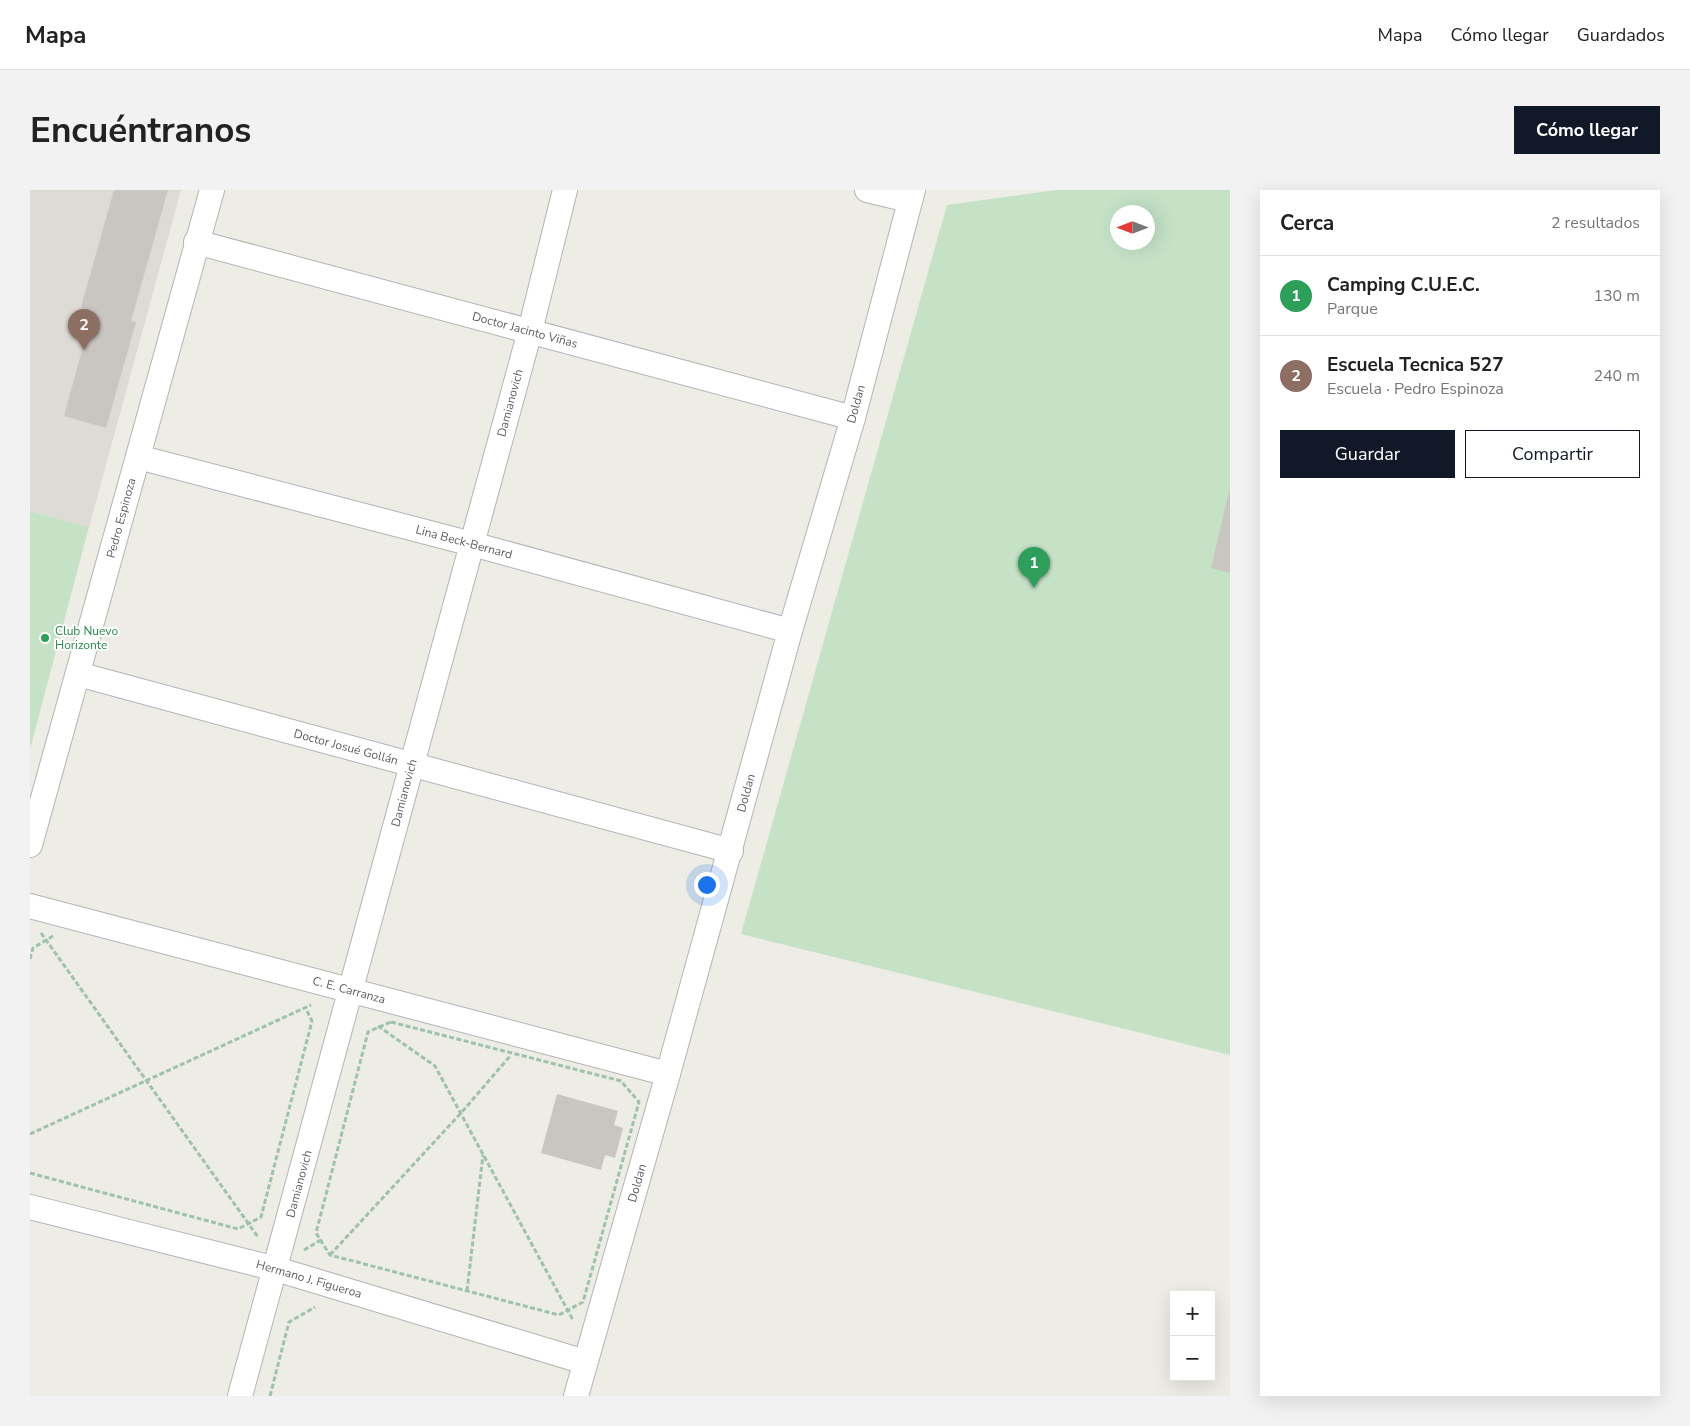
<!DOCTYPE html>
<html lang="es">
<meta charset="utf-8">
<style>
body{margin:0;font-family:"Nunito Sans",sans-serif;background:#f2f2f2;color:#222}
.controls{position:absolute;right:15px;bottom:15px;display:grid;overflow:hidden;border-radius:0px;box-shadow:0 5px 20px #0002}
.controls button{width:45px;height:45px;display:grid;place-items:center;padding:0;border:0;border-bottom:1px solid #e0e0e0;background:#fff;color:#222;font:25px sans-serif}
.compass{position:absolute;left:1080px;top:15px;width:45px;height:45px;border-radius:50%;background:#fff;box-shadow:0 5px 20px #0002;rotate:270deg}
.you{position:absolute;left:676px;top:694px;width:18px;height:18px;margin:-12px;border:4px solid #fff;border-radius:50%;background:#1a73e8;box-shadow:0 0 0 8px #1a73e833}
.badge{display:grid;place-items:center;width:32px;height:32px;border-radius:50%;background:#111827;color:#fff;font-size:16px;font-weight:700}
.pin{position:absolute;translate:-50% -41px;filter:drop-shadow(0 1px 2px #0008)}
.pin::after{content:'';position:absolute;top:26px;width:18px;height:15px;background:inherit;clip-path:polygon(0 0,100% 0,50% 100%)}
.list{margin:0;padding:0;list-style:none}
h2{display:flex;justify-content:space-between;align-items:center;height:65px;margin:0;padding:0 20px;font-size:21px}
h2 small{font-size:16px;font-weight:400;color:#767676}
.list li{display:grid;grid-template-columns:32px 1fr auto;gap:15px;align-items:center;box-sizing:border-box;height:80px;padding:0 20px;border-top:1px solid #e0e0e0}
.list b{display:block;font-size:19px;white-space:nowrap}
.list p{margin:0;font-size:16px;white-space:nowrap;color:#767676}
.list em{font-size:16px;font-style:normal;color:#767676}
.actions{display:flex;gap:10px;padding:15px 20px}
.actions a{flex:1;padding:11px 0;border:1px solid #111827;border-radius:0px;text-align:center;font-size:18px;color:#111827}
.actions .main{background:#111827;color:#fff}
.map{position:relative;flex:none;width:1200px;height:1206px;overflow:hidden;border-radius:0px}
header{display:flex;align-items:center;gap:30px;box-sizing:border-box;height:70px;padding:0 25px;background:#fff;border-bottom:1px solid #e0e0e0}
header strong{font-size:24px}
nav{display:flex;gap:28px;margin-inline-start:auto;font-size:18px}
.intro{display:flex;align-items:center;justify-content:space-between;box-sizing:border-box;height:120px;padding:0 30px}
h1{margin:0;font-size:35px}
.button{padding:12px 22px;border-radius:0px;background:#111827;color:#fff;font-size:18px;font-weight:700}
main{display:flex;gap:30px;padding:0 30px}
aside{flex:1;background:#fff;border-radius:0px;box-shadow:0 5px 20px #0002}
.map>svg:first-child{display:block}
</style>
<header>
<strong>Mapa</strong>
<nav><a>Mapa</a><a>Cómo llegar</a><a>Guardados</a></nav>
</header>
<div class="intro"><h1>Encuéntranos</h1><a class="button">Cómo llegar</a></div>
<main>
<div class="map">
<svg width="1200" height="1206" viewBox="0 0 1200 1206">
<rect width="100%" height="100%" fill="#edece5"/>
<polygon fill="#dddbd4" points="0,0 151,0 59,337 0,321"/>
<g fill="#c5e2c7" fill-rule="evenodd">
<path d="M1026,0H1200V865L711,744L917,15ZM1088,22H1118V52H1088Z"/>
<polygon points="0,321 59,337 0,559"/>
</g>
<g fill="#c9c6c2">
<polygon points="84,0 138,0 101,131 106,132 76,238 34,226 63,120 51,117"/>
<polygon points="1199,301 1200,301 1200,383 1181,378"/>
<polygon points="527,904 588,921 584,935 593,938 585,968 575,965 571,980 511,963"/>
</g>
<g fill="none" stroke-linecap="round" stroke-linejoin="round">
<defs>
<g id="street">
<polyline points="837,0 879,10"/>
<polyline points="166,52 823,228"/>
<polyline points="108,267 442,354 760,441"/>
<polyline points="48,484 701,661"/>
<polyline points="0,655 182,0"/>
<polyline points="0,716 638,884"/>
<polyline points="0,1017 246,1079 555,1172"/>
<polyline points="210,1206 500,141 535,0"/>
<polyline points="546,1206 638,884 760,441 823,228 883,0"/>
</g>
</defs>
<use href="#street" stroke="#b2b4b8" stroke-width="26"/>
<g stroke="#9ec2ab" stroke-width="3" stroke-dasharray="5 2.5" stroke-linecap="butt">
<polyline points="11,743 228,1047"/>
<polyline points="0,769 3,758 23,746"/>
<polygon points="361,832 591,891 609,912 553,1112 529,1125 300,1065 286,1043 338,842"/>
<polyline points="348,836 405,876 543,1130"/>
<polyline points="0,944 281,815"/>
<polyline points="0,983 208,1039 231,1027 282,831 275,817"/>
<polyline points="274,1060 291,1050"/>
<polyline points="300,1065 431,923 481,865"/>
<polyline points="437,1101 453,965"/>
<polyline points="240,1206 259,1132 285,1117"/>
</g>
<use href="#street" stroke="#fff" stroke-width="24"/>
</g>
<circle fill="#2e9e5b" stroke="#fff" stroke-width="2" cx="15" cy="448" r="5"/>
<g text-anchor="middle" stroke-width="4" stroke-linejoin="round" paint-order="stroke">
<g font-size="12" fill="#5d5f64" stroke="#fff">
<text transform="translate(495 140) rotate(15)" y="4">Doctor Jacinto Viñas</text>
<text transform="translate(480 213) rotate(-75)" y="4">Damianovich</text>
<text transform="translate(826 214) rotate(-75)" y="4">Doldan</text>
<text transform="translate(91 328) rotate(-75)" y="4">Pedro Espinoza</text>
<text transform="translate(434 352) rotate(15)" y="4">Lina Beck-Bernard</text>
<text transform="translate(316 557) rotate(15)" y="4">Doctor Josué Gollán</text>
<text transform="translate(374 603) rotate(-75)" y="4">Damianovich</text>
<text transform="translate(716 603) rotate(-75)" y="4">Doldan</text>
<text transform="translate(319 800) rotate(15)" y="4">C. E. Carranza</text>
<text transform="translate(607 993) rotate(-74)" y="4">Doldan</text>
<text transform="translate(269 994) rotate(-75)" y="4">Damianovich</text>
<text transform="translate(279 1089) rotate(16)" y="4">Hermano J. Figueroa</text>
</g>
<g font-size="12" fill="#27864d" stroke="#fff" text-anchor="start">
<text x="25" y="445">Club Nuevo<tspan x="25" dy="14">Horizonte</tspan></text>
</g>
</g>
</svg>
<div class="controls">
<button>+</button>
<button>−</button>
</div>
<svg class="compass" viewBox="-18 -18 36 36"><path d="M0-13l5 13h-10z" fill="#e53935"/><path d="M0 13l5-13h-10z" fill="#767676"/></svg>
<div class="you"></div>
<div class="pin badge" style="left:1004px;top:398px;background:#2e9e5b">1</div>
<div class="pin badge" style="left:54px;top:160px;background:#8d6e63">2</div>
</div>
<aside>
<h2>Cerca<small>2 resultados</small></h2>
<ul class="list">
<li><span class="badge" style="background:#2e9e5b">1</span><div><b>Camping C.U.E.C.</b><p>Parque</p></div><em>130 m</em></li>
<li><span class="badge" style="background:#8d6e63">2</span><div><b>Escuela Tecnica 527</b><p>Escuela · Pedro Espinoza</p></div><em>240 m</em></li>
</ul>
<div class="actions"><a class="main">Guardar</a><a>Compartir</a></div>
</aside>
</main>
